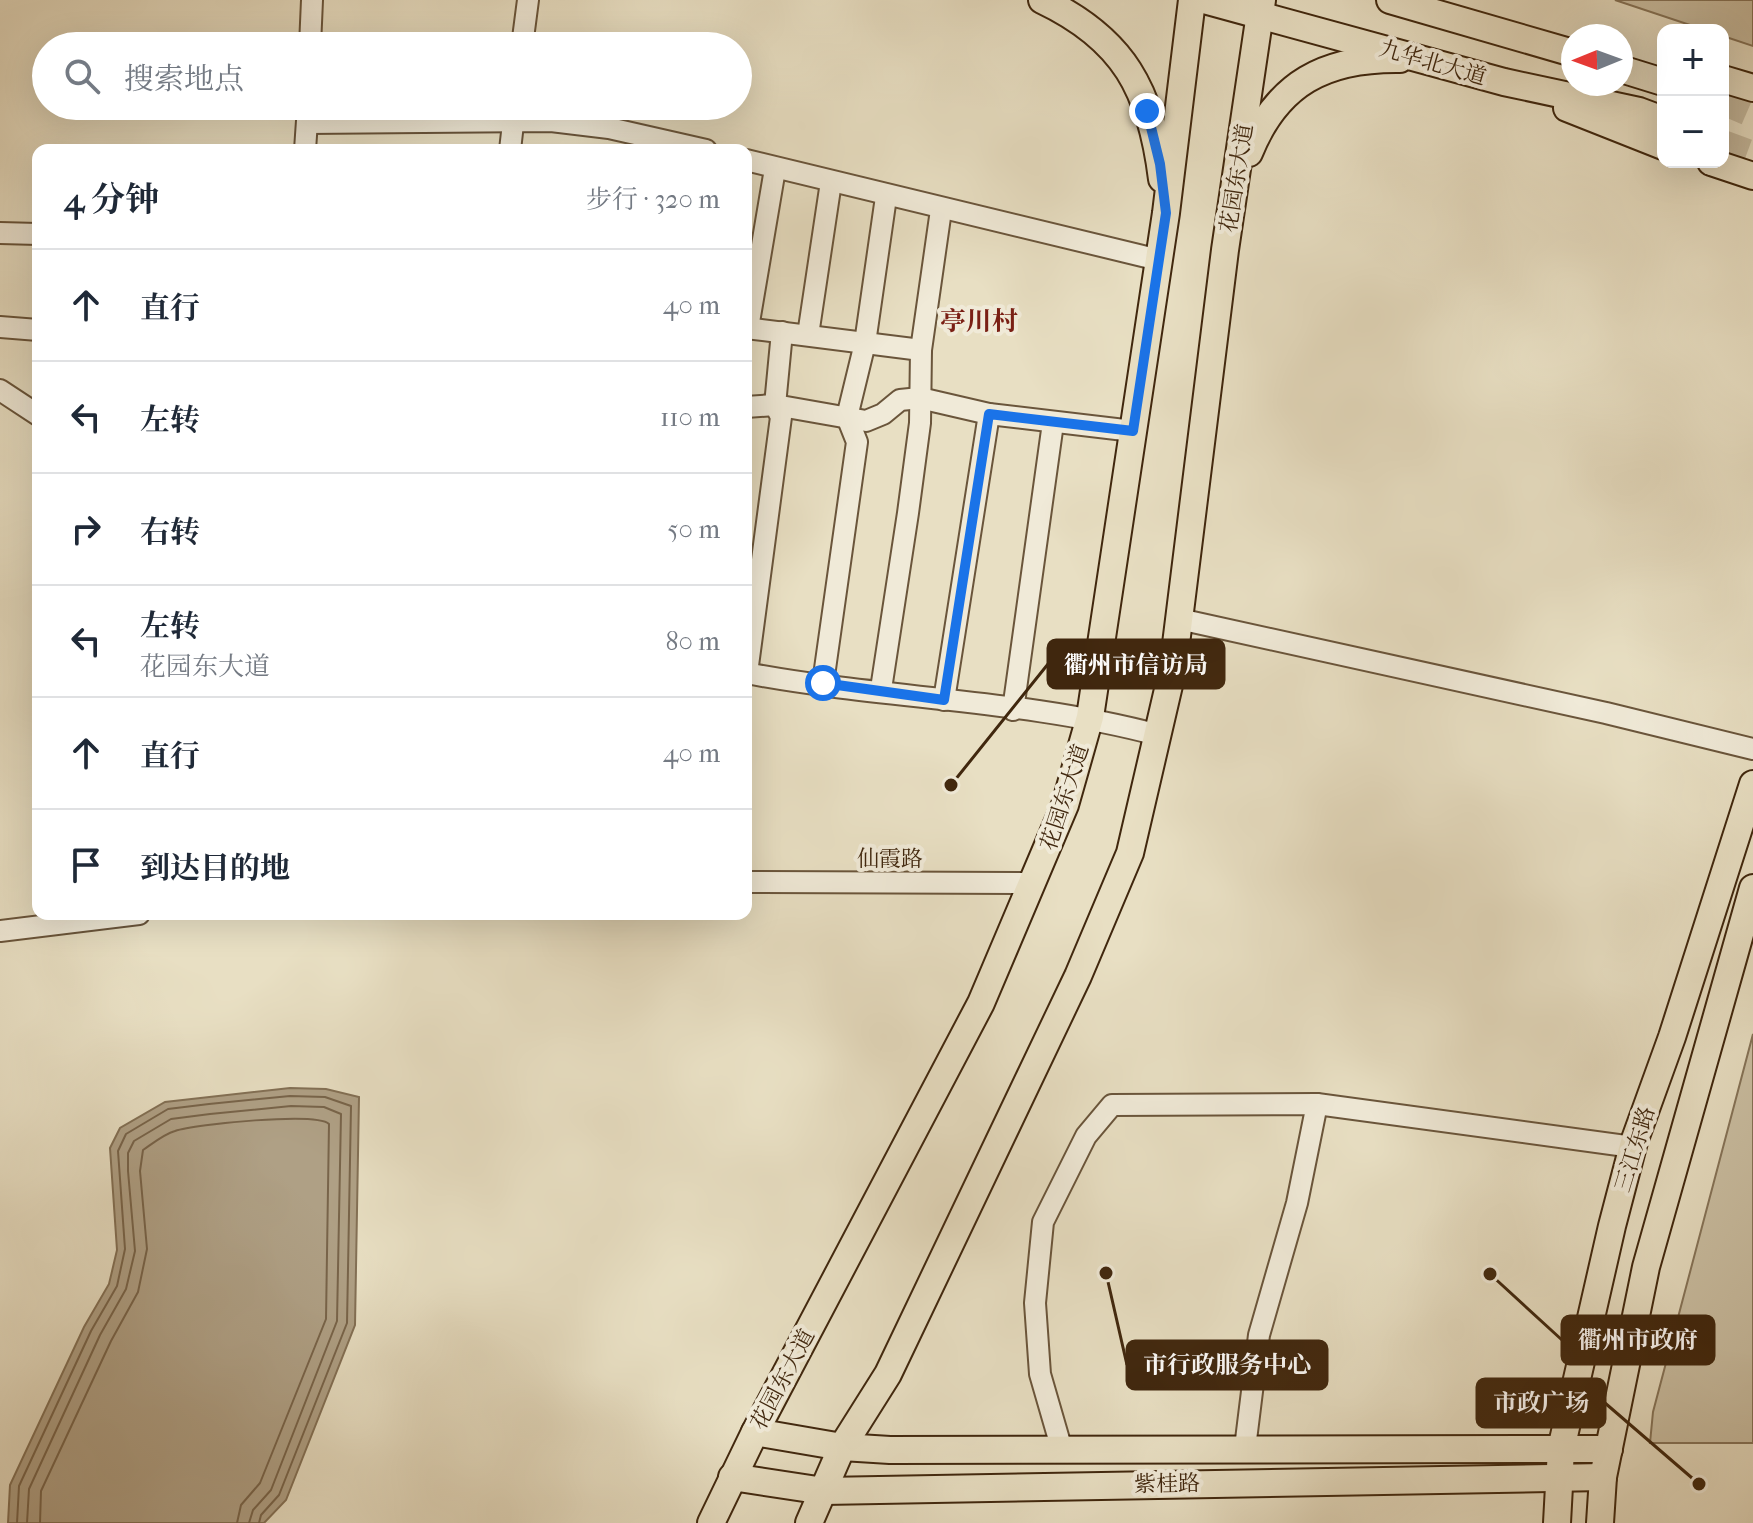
<!DOCTYPE html>
<html lang="zh">
<meta charset="utf-8">
<style>
body{margin:0;font-family:"IM FELL French Canon","Noto Serif SC",serif;background:#f2f2f3;color:#1f2937}
.controls{position:absolute;right:24px;top:24px;display:grid;overflow:hidden;border-radius:16px;box-shadow:0 8px 32px #0002}
.controls button{width:72px;height:72px;display:grid;place-items:center;padding:0;border:0;border-bottom:2px solid #e0e1e3;background:#fff;color:#1f2937;font:40px sans-serif}
.compass{position:absolute;left:1561px;top:24px;width:72px;height:72px;border-radius:50%;background:#fff;box-shadow:0 8px 32px #0002;rotate:269deg}
.stop{position:absolute;width:24px;height:24px;margin:-18px;border:6px solid #1a73e8;border-radius:50%;background:#fff}
.stop.end{background:#1a73e8;border-color:#fff;box-shadow:0 2px 8px #0008}
.list{margin:0;padding:0;list-style:none}
h2{display:flex;justify-content:space-between;align-items:center;height:104px;margin:0;padding:0 32px;font-size:34px}
h2 small{font-size:26px;font-weight:400;color:#747a83}
.list li{display:grid;grid-template-columns:52px 1fr auto;gap:24px;align-items:center;box-sizing:border-box;height:112px;padding:0 32px;border-top:2px solid #e0e1e3}
.list b{display:block;font-size:30px;white-space:nowrap}
.list p{margin:0;font-size:26px;white-space:nowrap;color:#747a83}
.list em{font-size:26px;font-style:normal;color:#747a83}
.icon{flex:none;width:44px;height:44px;fill:none;stroke:currentColor;stroke-width:2;stroke-linecap:round;stroke-linejoin:round}
.map{position:relative;flex:none;width:1753px;height:1523px;overflow:hidden}
.search{position:absolute;background:#fff;box-shadow:0 8px 32px #0002;left:32px;top:32px;width:720px;height:88px;display:flex;align-items:center;gap:20px;box-sizing:border-box;padding:0 28px;border-radius:44px;color:#747a83;font-size:30px}
.panel{position:absolute;background:#fff;box-shadow:0 8px 32px #0002;left:32px;top:144px;width:720px;height:776px;border-radius:16px}
.map>svg:first-child{display:block}
</style>
<div class="map">
<svg width="1753" height="1523" viewBox="0 0 1753 1523">
<rect width="100%" height="100%" fill="#e8dfc3"/>
<filter id="stains"><feTurbulence type="fractalNoise" baseFrequency=".0025" numOctaves="4"/><feColorMatrix values="0 0 0 0 .2 0 0 0 0 .09 0 0 0 0 .02 0 0 0 .5 -.17"/></filter>
<radialGradient id="worn" r=".72"><stop offset=".6" stop-color="#630" stop-opacity="0"/><stop offset="1" stop-color="#630" stop-opacity=".3"/></radialGradient>
<g fill="#cbc0a4" stroke="#867459" stroke-width="2">
<polygon points="1615,0 1753,0 1753,46 1723,36 1723,30 1705,30"/>
<polygon points="1753,1034 1753,1443 1650,1443 1653,1412"/>
</g>
<polygon fill="#afa085" stroke="#837055" stroke-width="2" points="290,1088 326,1089 359,1097 355,1325 286,1500 264,1523 8,1523 10,1485 84,1327 109,1284 117,1250 110,1148 120,1128 165,1102"/>
<g fill="none" stroke-linecap="round" stroke-linejoin="round">
<g stroke="#78644a" stroke-width="2">
<polyline points="17,1523 19,1486 91,1331 117,1286 125,1249 118,1151 126,1134 168,1109 209,1104 290,1096 325,1097 351,1106 347,1323 279,1495 261,1515 259,1523"/>
<polyline points="27,1523 29,1489 100,1335 126,1289 135,1251 128,1171 128,1153 134,1141 171,1119 210,1114 291,1106 324,1107 341,1114 337,1321 271,1490 253,1510 249,1523"/>
<path d="M40,1523L41,1491L111,1341L138,1292L147,1249L140,1171L143,1150C152,1144 164,1134 175,1131C195,1124 317,1112 329,1124L326,1319L260,1483L241,1505L237,1523"/>
</g>
<g stroke="#c6ba9f" stroke-width="26" stroke-dasharray="26 13" stroke-linecap="butt">
<polyline points="1723,102 1753,115"/>
<polyline points="1723,143 1753,154"/>
</g>
<defs>
<g id="minor">
<polyline points="310,46 312,0"/>
<polyline points="522,46 528,0"/>
<polyline points="307,123 551,121 609,128 706,150"/>
<polyline points="305,150 308,106"/>
<polyline points="510,150 515,106"/>
<polyline points="746,160 1159,260"/>
<polyline points="0,233 38,234"/>
<polyline points="0,327 38,330"/>
<polyline points="746,328 921,350"/>
<polyline points="748,328 775,169"/>
<polyline points="808,335 831,182"/>
<polyline points="0,390 38,415"/>
<polyline points="746,407 775,405 866,421 883,414 900,400 920,398 989,414 1133,431"/>
<polyline points="1179,619 1606,713 1753,749"/>
<path d="M746,673C882,699 1024,699 1158,735"/>
<polyline points="747,673 781,417 775,405 782,332"/>
<polyline points="823,683 857,442 847,417 865,343 886,197"/>
<polyline points="881,689 908,513 920,423 921,350 941,210"/>
<polyline points="944,700 989,414"/>
<polyline points="1013,710 1053,423"/>
<polyline points="746,882 1033,883"/>
<polyline points="0,931 139,914"/>
<polyline points="1245,1448 1259,1335 1297,1203 1317,1104"/>
<polyline points="1062,1450 1040,1374 1035,1303 1043,1222 1086,1136 1112,1105 1317,1104 1633,1147"/>
</g>
<g id="major">
<path d="M1042,0C1124,39 1151,90 1162,179"/>
<polyline points="1204,0 1504,82 1639,111 1663,120"/>
<polyline points="1390,0 1573,53"/>
<polyline points="1621,69 1663,82"/>
<polyline points="1723,79 1753,88"/>
<polyline points="1567,108 1663,146"/>
<path d="M1249,153C1277,83 1325,58 1400,59"/>
<polyline points="1711,162 1753,176"/>
<polyline points="755,1432 842,1447 890,1450 1609,1449"/>
<polyline points="732,1477 824,1491 1603,1477"/>
<polyline points="711,1523 755,1432 981,1003 1065,805 1090,717 1166,213 1192,0"/>
<polyline points="809,1523 842,1447 888,1374 1078,976 1130,853 1173,668 1225,250 1262,0"/>
<polyline points="1557,1523 1561,1449 1612,1226 1634,1142 1672,1037 1753,784"/>
<polyline points="1600,1523 1603,1477 1646,1267 1753,888"/>
</g>
</defs>
<use href="#minor" stroke="#6a553b" stroke-width="24"/>
<use href="#major" stroke="#40270e" stroke-width="30"/>
<use href="#minor" stroke="#f0ead8" stroke-width="20"/>
<use href="#major" stroke="#e8dfc3" stroke-width="26"/>
</g>
<g fill="none" stroke-linecap="round" stroke-linejoin="round">
<polyline stroke="#1a73e8" stroke-width="10" points="823,683 944,700 989,414 1133,431 1166,213 1160,164 1147,111"/>
</g>
<g text-anchor="middle" stroke-width="8" stroke-linejoin="round" paint-order="stroke">
<g font-size="22" fill="#40270e" stroke="#f0ead8">
<text transform="translate(1433 62) rotate(16)" y="8">九华北大道</text>
<text transform="translate(1236 178) rotate(-81)" y="8">花园东大道</text>
<text transform="translate(1064 797) rotate(-72)" y="8">花园东大道</text>
<text x="890" y="866">仙霞路</text>
<text transform="translate(1634 1149) rotate(-73)" y="8">三江东路</text>
<text transform="translate(782 1379) rotate(-62)" y="8">花园东大道</text>
<text transform="translate(1167 1483) rotate(-1)" y="8">紫桂路</text>
</g>
<g font-size="26" font-weight="bold" fill="#7a1f14" stroke="#f0ead8">
<text x="979" y="330">亭川村</text>
</g>
</g>
<path fill="none" stroke="#40270e" stroke-width="3" d="M951 785L1048 664M1490 1274L1562 1340M1106 1273L1127 1365M1699 1484L1605 1403"/>
<g fill="#40270e" stroke="#f0ead8" stroke-width="3">
<circle cx="951" cy="785" r="8"/>
<circle cx="1490" cy="1274" r="8"/>
<circle cx="1106" cy="1273" r="8"/>
<circle cx="1699" cy="1484" r="8"/>
</g>
<g fill="#40270e" stroke="#40270e" stroke-width="3">
<rect x="1048" y="640" width="176" height="48" rx="8"/>
<rect x="1562" y="1316" width="152" height="48" rx="8"/>
<rect x="1127" y="1341" width="200" height="48" rx="8"/>
<rect x="1477" y="1379" width="128" height="48" rx="8"/>
</g>
<g font-size="24" text-anchor="middle" font-weight="bold" fill="#fff">
<text x="1136" y="673">衢州市信访局</text>
<text x="1638" y="1348">衢州市政府</text>
<text x="1227" y="1373">市行政服务中心</text>
<text x="1541" y="1411">市政广场</text>
</g>
<rect width="100%" height="100%" filter="url(#stains)"/>
<rect width="100%" height="100%" fill="url(#worn)"/>
</svg>
<div class="controls">
<button>+</button>
<button>−</button>
</div>
<svg class="compass" viewBox="-18 -18 36 36"><path d="M0-13l5 13h-10z" fill="#e53935"/><path d="M0 13l5-13h-10z" fill="#747a83"/></svg>
<div class="stop" style="left:823px;top:683px"></div>
<div class="stop end" style="left:1147px;top:111px"></div>
<div class="search"><svg class="icon" aria-label="search" viewBox="0 0 24 24"><circle cx="10" cy="10" r="6"/><path d="M15 15l6 6"/></svg>搜索地点</div>
<section class="panel">
<h2>4 分钟<small>步行 · 320 m</small></h2>
<ul class="list">
<li><svg class="icon" aria-label="ahead" viewBox="0 0 24 24"><path d="M12 20V5M6 11l6-6 6 6"/></svg><div><b>直行</b></div><em>40 m</em></li>
<li><svg class="icon" aria-label="left" viewBox="0 0 24 24"><path d="M17 20v-9H6M10 6l-5 5 5 5"/></svg><div><b>左转</b></div><em>110 m</em></li>
<li><svg class="icon" aria-label="right" viewBox="0 0 24 24"><path d="M7 20v-9h11M14 6l5 5-5 5"/></svg><div><b>右转</b></div><em>50 m</em></li>
<li><svg class="icon" aria-label="left" viewBox="0 0 24 24"><path d="M17 20v-9H6M10 6l-5 5 5 5"/></svg><div><b>左转</b><p>花园东大道</p></div><em>80 m</em></li>
<li><svg class="icon" aria-label="ahead" viewBox="0 0 24 24"><path d="M12 20V5M6 11l6-6 6 6"/></svg><div><b>直行</b></div><em>40 m</em></li>
<li><svg class="icon" aria-label="arrive" viewBox="0 0 24 24"><path d="M6 21V4h12l-3 4 3 4H6"/></svg><div><b>到达目的地</b></div></li>
</ul>
</section>
</div>
